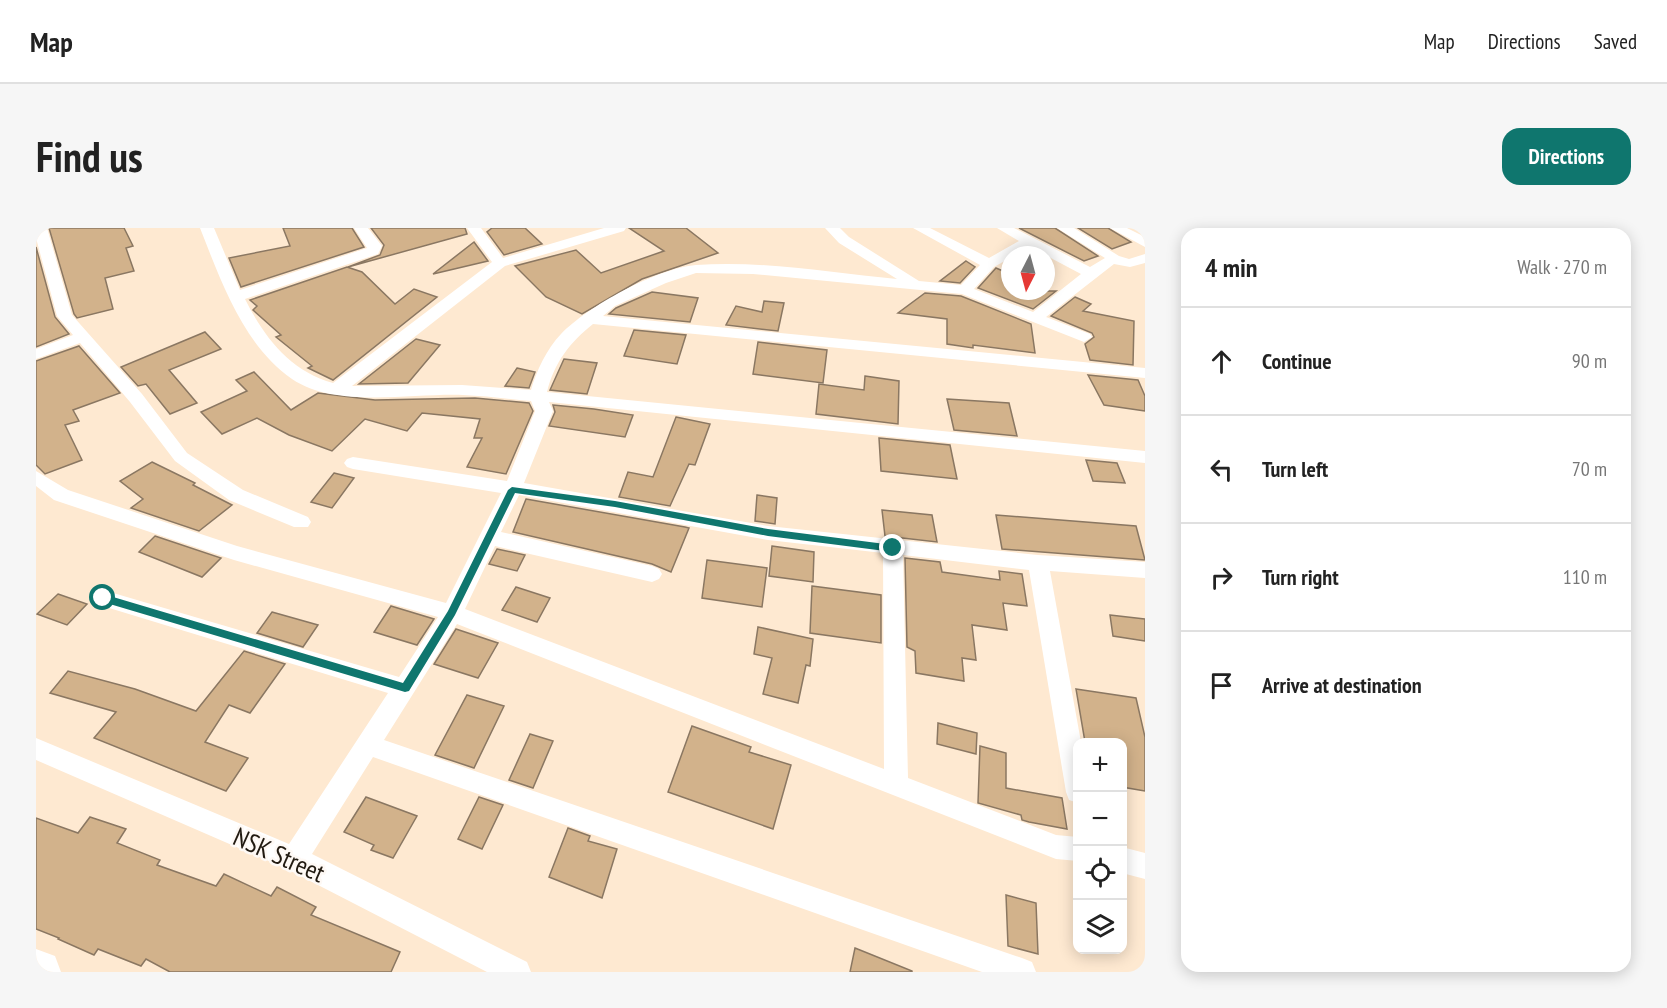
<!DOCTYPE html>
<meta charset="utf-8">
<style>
body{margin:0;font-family:"PT Sans Narrow",sans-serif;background:#f6f6f6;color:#222}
.controls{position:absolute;right:18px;bottom:18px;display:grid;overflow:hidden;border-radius:12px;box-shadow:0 3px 15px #0003}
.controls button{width:54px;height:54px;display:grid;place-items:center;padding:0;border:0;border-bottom:2px solid #e0e0e0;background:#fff;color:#222;font:30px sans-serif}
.compass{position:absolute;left:965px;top:18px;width:54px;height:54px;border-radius:50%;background:#fff;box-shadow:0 3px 15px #0003;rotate:186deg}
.stop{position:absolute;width:18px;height:18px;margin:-14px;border:4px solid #0f766e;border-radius:50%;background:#fff}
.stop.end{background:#0f766e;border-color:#fff;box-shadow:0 2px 6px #0008}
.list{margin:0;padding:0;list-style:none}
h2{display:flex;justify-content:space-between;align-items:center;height:78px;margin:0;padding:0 24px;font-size:26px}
h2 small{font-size:20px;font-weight:400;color:#767676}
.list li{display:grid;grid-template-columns:39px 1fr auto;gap:18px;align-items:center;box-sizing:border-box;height:108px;padding:0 24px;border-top:2px solid #e0e0e0}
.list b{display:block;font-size:22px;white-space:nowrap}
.list em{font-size:20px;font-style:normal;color:#767676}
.icon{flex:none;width:33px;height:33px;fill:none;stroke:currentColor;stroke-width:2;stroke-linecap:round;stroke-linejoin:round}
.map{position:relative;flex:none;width:1109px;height:744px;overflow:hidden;border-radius:18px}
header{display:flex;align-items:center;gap:36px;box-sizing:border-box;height:84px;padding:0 30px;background:#fff;border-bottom:2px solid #e0e0e0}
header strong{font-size:28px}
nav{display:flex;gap:33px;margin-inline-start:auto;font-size:21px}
.intro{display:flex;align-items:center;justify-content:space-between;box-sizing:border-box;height:144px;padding:0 36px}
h1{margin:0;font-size:42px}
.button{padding:15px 27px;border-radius:18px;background:#0f766e;color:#fff;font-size:21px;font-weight:700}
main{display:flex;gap:36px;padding:0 36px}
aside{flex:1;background:#fff;border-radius:18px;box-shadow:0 3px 15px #0003}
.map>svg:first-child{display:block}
</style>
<header>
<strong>Map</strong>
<nav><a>Map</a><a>Directions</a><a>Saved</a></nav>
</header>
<div class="intro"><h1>Find us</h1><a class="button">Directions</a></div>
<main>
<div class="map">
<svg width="1109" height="744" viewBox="0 0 1109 744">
<rect width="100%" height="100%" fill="#fee9d1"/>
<g fill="#d2b28b" stroke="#8a7762" stroke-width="1.5">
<polygon points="13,0 88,0 97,18 90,20 98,43 69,50 77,81 41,90 38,86"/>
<polygon points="247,0 316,0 328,19 205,59 193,30 254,18"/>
<polygon points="335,0 429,0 431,6 312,39 344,27 348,17"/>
<polygon points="456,0 489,0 506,16 468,27 451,4"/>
<polygon points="593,0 650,0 682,25 606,51 546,86 510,69 479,38 540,22 565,45 628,23"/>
<polygon points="983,0 1019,0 1062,28 1048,33"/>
<polygon points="1042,0 1072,0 1095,14 1076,21"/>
<polygon points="438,14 452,33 397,46"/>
<polygon points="0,19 19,89 33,106 0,119"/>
<polygon points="930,33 939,39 924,55 904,53"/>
<polygon points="311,39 326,44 359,76 378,61 401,69 297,152 272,140 276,138 240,109 245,107 217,82 221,78 214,72"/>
<polygon points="960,40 974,46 974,63 1020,63 997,81 942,60"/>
<polygon points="616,64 662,70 654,94 573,86 580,80"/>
<polygon points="889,65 925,68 995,96 999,125 937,117 937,120 911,116 911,91 862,85"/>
<polygon points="1039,69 1055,76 1047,83 1098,93 1097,137 1054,132 1049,116 1058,109 1056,105 1015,88"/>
<polygon points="728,73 748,75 742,103 690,97 700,78 726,84"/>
<polygon points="598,102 650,107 641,136 588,128"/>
<polygon points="169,104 185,121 133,142 161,175 134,186 110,156 102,158 85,139"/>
<polygon points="380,111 404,117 372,155 323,156"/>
<polygon points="722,114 791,122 787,155 717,146"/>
<polygon points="43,118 84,165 37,182 43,193 29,197 46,232 9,246 0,237 0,133"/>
<polygon points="528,131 561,135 551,166 514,162"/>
<polygon points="481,140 499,144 493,160 469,158"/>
<polygon points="218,144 255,182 282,165 339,172 439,170 493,175 497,183 470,246 431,239 446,210 438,210 444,191 386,185 371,203 329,191 296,223 253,207 221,190 186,206 165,184 211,163 200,152"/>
<polygon points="1052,147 1102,152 1109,168 1109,183 1068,177"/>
<polygon points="829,148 863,153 862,196 780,186 783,156 828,162"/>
<polygon points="911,171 973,175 981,208 918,202"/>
<polygon points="517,177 558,181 597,187 589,209 513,198 519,184"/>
<polygon points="640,189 674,196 659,237 653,236 634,278 583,269 592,244 617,249"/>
<polygon points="843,210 914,217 921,251 845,243"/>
<polygon points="1050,232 1081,235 1089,255 1057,253"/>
<polygon points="116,234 159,255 157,257 196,277 163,303 95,280 107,271 84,253"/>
<polygon points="298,245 318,250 296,280 275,274"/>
<polygon points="721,267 741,270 739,296 719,293"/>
<polygon points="490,271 649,299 653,300 635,344 616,336 477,304"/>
<polygon points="846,282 896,287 901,314 849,308"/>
<polygon points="960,287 1100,298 1109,332 966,321"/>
<polygon points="119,308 185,330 166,349 103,324"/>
<polygon points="736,318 778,324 777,354 733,348"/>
<polygon points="461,321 489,327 481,343 453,336"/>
<polygon points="869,330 904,334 906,344 964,352 963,343 986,346 991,378 967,375 971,402 936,397 940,432 926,430 928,453 880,445 879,423 871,419"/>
<polygon points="671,332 731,340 726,379 666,370"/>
<polygon points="776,358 845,367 845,415 774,405"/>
<polygon points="480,359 514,370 501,394 466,382"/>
<polygon points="22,366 51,376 31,397 1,386"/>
<polygon points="355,378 398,391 381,417 338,404"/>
<polygon points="236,384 282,397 267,419 221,405"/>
<polygon points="1074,387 1109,391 1109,413 1077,408"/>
<polygon points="722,399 777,411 774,438 770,437 762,475 727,466 736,430 718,426"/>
<polygon points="420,401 462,415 442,450 398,436"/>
<polygon points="208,423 249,436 214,485 193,477 169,514 212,530 190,563 58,510 80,484 14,465 32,443 99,461 160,483"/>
<polygon points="1040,461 1100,470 1109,509 1109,563 1086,559 1086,514 1049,514"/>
<polygon points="431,467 468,478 438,540 399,527"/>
<polygon points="902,495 941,505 940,526 901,516"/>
<polygon points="656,498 715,519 713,524 755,537 737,601 632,564"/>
<polygon points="494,506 517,513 497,560 473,552"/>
<polygon points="944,518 970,525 970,560 1026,570 1031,601 993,594 986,592 985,587 942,575"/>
<polygon points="330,569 381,588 357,630 335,622 338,617 308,604"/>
<polygon points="443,569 467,577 446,621 422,611"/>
<polygon points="54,589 90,601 81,615 124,632 121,637 180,658 188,646 235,668 241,659 280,679 275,687 364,724 355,744 134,744 110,731 105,738 62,721 58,727 22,711 23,710 0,701 0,590 42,605"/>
<polygon points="532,600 554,608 552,613 581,621 566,670 513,649"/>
<polygon points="970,667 1000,675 1002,726 972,718"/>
<polygon points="819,720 876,743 876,744 814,744"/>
</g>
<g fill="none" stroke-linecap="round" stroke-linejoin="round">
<g fill="#fff" fill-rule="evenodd">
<polygon points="0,0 11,0 36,87 106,166 151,225 207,262 272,289 275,294 272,299 258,299 193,272 139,233 94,174 44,115 0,131 0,121 37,107 21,88 0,10"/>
<path d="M164,0H178L204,62L331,20L318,0H332L346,18L342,26L209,71C228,109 254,143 297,155L456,34L431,0H445L467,30L568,0H590L588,3L469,38L316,158L426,157L495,162C500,144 511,120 525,106C551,79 621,40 660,37C726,32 795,45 861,51L803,15L789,0H804L813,9L883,53L925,57L944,37L877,0H894L953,30L983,13L961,0H978L1054,39L1069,30L1021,0H1038L1083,28L1093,31L1109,26V35L1094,39L1078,36L1010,89L1054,106L1056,109L1048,114L926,66L717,46L660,45L630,55L579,78L567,88L1109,140V150L557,96C534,114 518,135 511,164L1109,223V235L513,174L517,183L488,255L732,298L1002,327L1109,334V350L1014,343L1045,514H1042V575L1033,572L1030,564L993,342L867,327L872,550L1020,607L1042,609V633L1020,631L421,396L348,512L986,730L996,734L1000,744H946L337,529L276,626L491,734L495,744H451L249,640L0,532V510L253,616L352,465L60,376L57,370L60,364L67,362L363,449L402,389L198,332L18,272L0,258V243L32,262L201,318L410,375L465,265L317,241L311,239L308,235L311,231L317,229L471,253L499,183L495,173C473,171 450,168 427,167C376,165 300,181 256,151C207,117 185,53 164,0ZM994,19L1045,46L997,84L938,61L958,39L974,30V27ZM483,267L732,312L847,325L848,541L429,381L459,318L616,354L623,351L626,346L623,341L616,338L465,304Z"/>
<polygon points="1074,0 1091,0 1109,9 1109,19"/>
<polygon points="1086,619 1109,625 1109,651 1086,645"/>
</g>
<polygon fill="#fff" fill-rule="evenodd" points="0,721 19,728 25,744 0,744"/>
</g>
<polygon fill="#0f766e" points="476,259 579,273 732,301 857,317 862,320 857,324 732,308 579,279 479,265 419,387 373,463 369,464 67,374 62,370 67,366 367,455 412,383 472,262"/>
<g text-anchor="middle" stroke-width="5" stroke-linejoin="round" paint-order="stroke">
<g font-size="26" fill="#211a11" stroke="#fef9f5">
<text transform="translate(243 627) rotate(24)" y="9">NSK Street</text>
</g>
</g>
</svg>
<div class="controls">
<button>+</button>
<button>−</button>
<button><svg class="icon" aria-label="locate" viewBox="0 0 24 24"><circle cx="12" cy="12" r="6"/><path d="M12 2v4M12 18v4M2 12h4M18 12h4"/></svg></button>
<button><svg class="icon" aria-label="layers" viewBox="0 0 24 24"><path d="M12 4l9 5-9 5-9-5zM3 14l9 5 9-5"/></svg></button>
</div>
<svg class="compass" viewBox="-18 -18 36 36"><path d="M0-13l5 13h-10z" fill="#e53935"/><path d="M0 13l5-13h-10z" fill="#767676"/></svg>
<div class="stop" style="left:67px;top:370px"></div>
<div class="stop end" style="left:857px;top:320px"></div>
</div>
<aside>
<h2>4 min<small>Walk · 270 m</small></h2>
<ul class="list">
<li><svg class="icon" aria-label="ahead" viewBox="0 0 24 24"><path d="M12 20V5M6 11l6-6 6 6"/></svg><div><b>Continue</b></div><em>90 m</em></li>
<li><svg class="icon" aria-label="left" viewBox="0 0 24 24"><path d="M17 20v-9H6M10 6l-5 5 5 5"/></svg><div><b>Turn left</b></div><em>70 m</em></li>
<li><svg class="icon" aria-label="right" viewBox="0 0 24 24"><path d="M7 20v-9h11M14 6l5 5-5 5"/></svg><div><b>Turn right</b></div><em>110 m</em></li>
<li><svg class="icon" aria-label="arrive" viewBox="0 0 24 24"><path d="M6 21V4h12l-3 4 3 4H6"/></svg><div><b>Arrive at destination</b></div></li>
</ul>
</aside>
</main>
